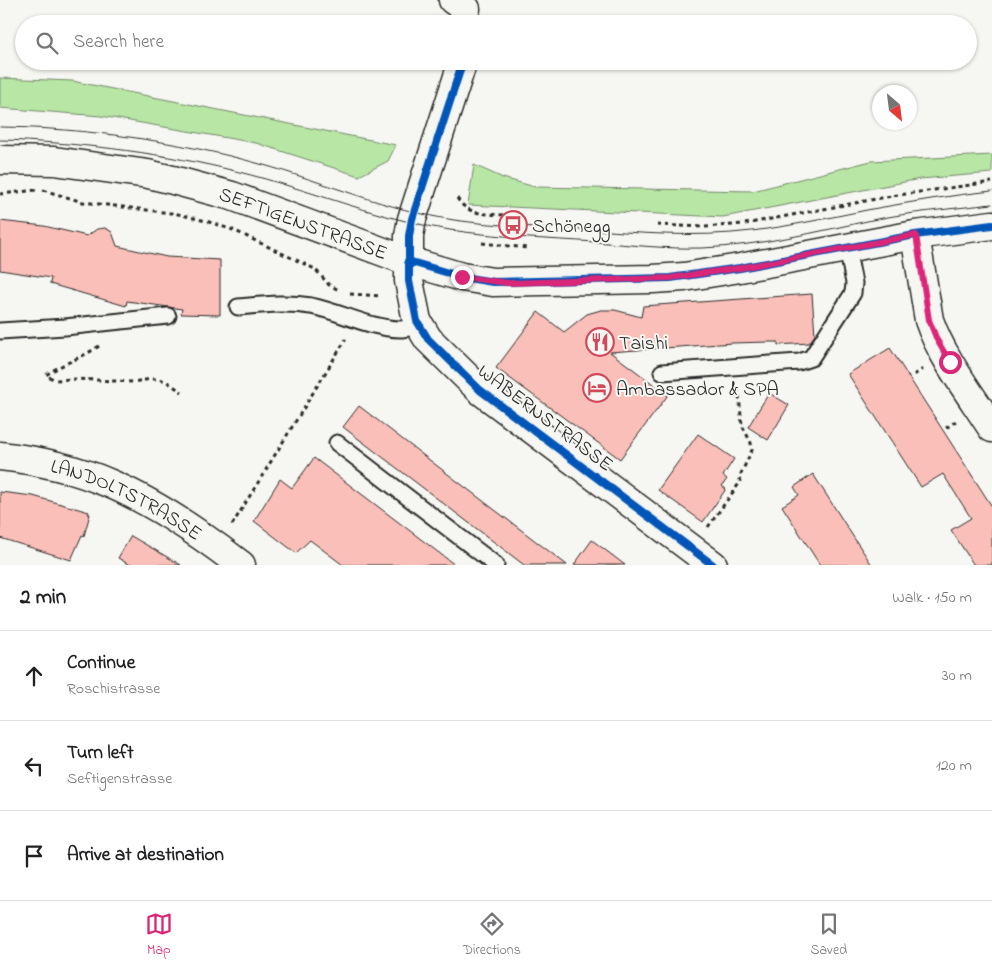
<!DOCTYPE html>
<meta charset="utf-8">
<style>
body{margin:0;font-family:"Indie Flower",sans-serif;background:#f6f6f6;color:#202124}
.compass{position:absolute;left:872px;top:85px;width:45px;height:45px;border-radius:50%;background:#fff;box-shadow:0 1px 4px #0004;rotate:152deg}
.stop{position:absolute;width:15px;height:15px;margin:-11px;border:4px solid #db2777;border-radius:50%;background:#fff}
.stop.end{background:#db2777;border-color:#fff;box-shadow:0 1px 5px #0008}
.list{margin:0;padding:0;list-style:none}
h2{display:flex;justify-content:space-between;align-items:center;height:65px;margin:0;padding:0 20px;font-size:21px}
h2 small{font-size:16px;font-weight:400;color:#757577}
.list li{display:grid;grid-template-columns:32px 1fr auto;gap:15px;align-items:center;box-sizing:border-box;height:90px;padding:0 20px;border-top:1px solid #e0e0e0}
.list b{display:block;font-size:19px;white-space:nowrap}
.list p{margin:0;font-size:16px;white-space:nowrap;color:#757577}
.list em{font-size:16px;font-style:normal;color:#757577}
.icon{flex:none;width:28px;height:28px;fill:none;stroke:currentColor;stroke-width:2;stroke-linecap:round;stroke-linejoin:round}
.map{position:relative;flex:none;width:992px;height:565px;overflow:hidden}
.search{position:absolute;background:#fff;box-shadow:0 1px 4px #0004;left:15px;right:15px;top:15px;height:55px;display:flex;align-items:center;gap:12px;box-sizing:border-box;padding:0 18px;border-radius:28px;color:#757577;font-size:19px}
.sheet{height:335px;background:#fff}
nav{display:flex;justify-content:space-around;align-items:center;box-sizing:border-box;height:70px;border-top:1px solid #e0e0e0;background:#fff;font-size:14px;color:#757577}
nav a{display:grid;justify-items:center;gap:2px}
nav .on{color:#db2777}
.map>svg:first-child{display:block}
</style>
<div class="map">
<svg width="992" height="565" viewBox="0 0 992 565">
<rect width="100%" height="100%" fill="#f6f6f2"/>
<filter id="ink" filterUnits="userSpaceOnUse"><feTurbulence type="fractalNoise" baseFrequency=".02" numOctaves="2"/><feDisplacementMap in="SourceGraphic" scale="10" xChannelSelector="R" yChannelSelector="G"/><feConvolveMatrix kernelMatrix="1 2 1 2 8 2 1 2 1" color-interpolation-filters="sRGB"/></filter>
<g filter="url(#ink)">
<g fill="#b8e6a5" stroke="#728868">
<polygon points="0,78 72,81 396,145 388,161 359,176 256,143 101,116 0,108"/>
<polygon points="992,155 992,173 920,179 723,217 468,205 474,165 503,178 535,187 753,191 871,161"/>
</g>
<g fill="#fabfb8" stroke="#2b2b2b">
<polygon points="0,221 44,226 87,236 97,229 105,228 112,232 117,246 167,257 220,260 220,315 181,314 182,309 127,301 126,306 50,284 51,278 0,270"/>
<polygon points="812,294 815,335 809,343 778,345 778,342 768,342 733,343 610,352 668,395 620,459 496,368 538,312 564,332 587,314 601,310 615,310 641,317 643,306"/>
<polygon points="890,348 991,505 992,504 992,565 974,565 951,530 971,518 943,474 921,487 848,374"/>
<polygon points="769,393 789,405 768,440 748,427"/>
<polygon points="359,406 419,452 567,565 524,565 498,545 343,427"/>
<polygon points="698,434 734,459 723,476 727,479 722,486 726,489 703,522 658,490"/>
<polygon points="314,458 426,543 455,565 343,565 310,540 296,553 254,521 280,479 292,488"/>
<polygon points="813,474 856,541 872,565 820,565 782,506 799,495 794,487"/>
<polygon points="0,492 33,496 89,512 88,514 90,514 84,536 82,535 71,560 0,538"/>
<polygon points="131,536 181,565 130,565 118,558"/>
<polygon points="592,540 625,565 574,565"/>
</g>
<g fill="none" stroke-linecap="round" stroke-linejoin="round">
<defs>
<g id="service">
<path d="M238,307C262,305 286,302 311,306C341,312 369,328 400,329C406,329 413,327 419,326"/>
<polyline points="0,331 65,327 168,316"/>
<polyline points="662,372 799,362 811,358 853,293 854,283 847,248"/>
<polyline points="337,443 496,565"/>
</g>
<g id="minor">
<polyline points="453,0 466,9"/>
<polyline points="463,61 412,219 409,236 409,281 417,321 428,339 480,390 713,565"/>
<path d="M915,235L929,320C941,356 971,395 992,428"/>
<path id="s1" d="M0,456C38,460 76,469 111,484C157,504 202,535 241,565"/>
</g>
<g id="secondary">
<path id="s2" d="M0,160L54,161L148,174L173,180L232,196L408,261L462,277L493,282L653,279L684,277L740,268L915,235L992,225"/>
</g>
</defs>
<use href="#service" stroke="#2b2b2b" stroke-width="19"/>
<use href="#minor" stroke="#2b2b2b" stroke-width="31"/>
<use href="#secondary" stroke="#2b2b2b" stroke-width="31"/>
<g stroke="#2b2b2b" stroke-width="3" stroke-dasharray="4 4" stroke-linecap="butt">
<polyline points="43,190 83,202 178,214 206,221 233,230 315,269 329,285 339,290"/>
<polyline points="0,194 37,190"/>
<path d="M457,198C467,215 486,214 504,215"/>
<polyline points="657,225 704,227 745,224 891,196 992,182"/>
<polyline points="482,243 527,248"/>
<polyline points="350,294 380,296"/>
<path d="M99,346C82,358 63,363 46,375L55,380L76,379L133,382L151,379H159L166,381L182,392"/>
<polyline points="914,375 923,369"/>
<polyline points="946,428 956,421"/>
<polyline points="232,525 346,339"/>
<polyline points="708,527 741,481 739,478 752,450 751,443 742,425 738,387"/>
</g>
<use href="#service" stroke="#f6f6f2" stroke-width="15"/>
<use href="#minor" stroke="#f6f6f2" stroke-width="28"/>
<use href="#secondary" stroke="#f6f6f2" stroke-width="28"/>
<g stroke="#2b2b2b" stroke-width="1">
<path d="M0,127C84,128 179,141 260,164C325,182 387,210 454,220C496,226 539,227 581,229C638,233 695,238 752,231C792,226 832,217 872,209C912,202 952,195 992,191"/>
<path d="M0,140C18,140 37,142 56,143C132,149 206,161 279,183C336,200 391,221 450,230C498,237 547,239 596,242C631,245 667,249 702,248C759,246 816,232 872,220C911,212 952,209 992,204"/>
</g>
<defs>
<g id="cycleway">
<polyline points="463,61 412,219 409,236 409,281 417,321 428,339 480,390 713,565"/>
<polyline points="408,261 462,277 493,282 670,278 740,268 915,235 992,225"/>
</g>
</defs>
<use href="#cycleway" stroke="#f6f6f2" stroke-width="11"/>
<use href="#cycleway" stroke="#0057b8" stroke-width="8"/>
</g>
</g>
<g fill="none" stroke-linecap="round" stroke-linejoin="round" filter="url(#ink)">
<polyline stroke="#db2777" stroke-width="6" points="462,277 508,283 670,278 740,268 916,235 929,320 937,340 950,362"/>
</g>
<defs>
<symbol id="bus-ring" viewBox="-11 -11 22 22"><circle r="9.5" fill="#f6f6f2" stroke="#d1495b" stroke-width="1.5"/><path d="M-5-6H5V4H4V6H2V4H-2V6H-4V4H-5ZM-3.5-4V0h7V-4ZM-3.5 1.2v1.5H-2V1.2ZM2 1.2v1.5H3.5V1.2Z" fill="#d1495b"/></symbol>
<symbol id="restaurant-ring" viewBox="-11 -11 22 22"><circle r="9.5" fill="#f6f6f2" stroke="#d1495b" stroke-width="1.5"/><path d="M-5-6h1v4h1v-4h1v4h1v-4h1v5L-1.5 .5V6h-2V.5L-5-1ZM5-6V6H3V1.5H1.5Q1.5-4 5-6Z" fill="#d1495b"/></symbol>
<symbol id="hotel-ring" viewBox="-11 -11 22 22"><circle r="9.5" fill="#f6f6f2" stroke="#d1495b" stroke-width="1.5"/><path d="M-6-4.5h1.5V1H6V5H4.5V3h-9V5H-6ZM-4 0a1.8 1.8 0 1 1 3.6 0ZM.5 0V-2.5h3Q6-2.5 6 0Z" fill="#d1495b"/></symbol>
</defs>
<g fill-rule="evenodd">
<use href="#bus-ring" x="497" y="209" width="32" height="32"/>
<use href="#restaurant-ring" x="584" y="326" width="32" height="32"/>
<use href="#hotel-ring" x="581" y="372" width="32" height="32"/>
</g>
<g text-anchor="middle" stroke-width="4" stroke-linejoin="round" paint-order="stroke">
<g font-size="20" fill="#2b2b2b" stroke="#f6f6f2">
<text dy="7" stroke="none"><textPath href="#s2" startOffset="312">SEFTIGENSTRASSE</textPath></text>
<text transform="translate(546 417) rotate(37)" y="7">WABERNSTRASSE</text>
<text dy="7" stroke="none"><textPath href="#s1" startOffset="135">LANDOLTSTRASSE</textPath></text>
</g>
<g font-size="20" fill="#2b2b2b" stroke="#f6f6f2" text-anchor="start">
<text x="532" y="232">Schönegg</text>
<text x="619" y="349">Taishi</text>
<text x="616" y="395">Ambassador &amp; SPA</text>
</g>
</g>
</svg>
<svg class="compass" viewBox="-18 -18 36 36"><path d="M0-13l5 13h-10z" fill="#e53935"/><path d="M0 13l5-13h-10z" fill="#757577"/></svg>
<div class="stop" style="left:950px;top:362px"></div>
<div class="stop end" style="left:462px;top:277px"></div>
<div class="search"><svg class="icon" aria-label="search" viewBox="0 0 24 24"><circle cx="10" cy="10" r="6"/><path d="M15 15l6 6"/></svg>Search here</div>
</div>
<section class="sheet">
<h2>2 min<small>Walk · 150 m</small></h2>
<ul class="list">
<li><svg class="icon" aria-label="ahead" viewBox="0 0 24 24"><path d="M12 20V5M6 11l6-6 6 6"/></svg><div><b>Continue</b><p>Roschistrasse</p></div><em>30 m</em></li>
<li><svg class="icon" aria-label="left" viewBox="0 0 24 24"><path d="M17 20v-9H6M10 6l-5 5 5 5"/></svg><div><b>Turn left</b><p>Seftigenstrasse</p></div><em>120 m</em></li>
<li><svg class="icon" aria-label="arrive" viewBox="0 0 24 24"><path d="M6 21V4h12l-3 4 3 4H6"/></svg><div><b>Arrive at destination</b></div></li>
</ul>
</section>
<nav>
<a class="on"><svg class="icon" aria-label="map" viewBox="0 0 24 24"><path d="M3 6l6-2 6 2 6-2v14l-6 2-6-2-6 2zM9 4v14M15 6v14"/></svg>Map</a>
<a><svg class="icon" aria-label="directions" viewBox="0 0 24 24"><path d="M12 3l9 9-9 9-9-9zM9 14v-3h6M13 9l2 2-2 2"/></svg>Directions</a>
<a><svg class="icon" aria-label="saved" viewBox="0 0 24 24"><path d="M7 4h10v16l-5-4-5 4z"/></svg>Saved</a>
</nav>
